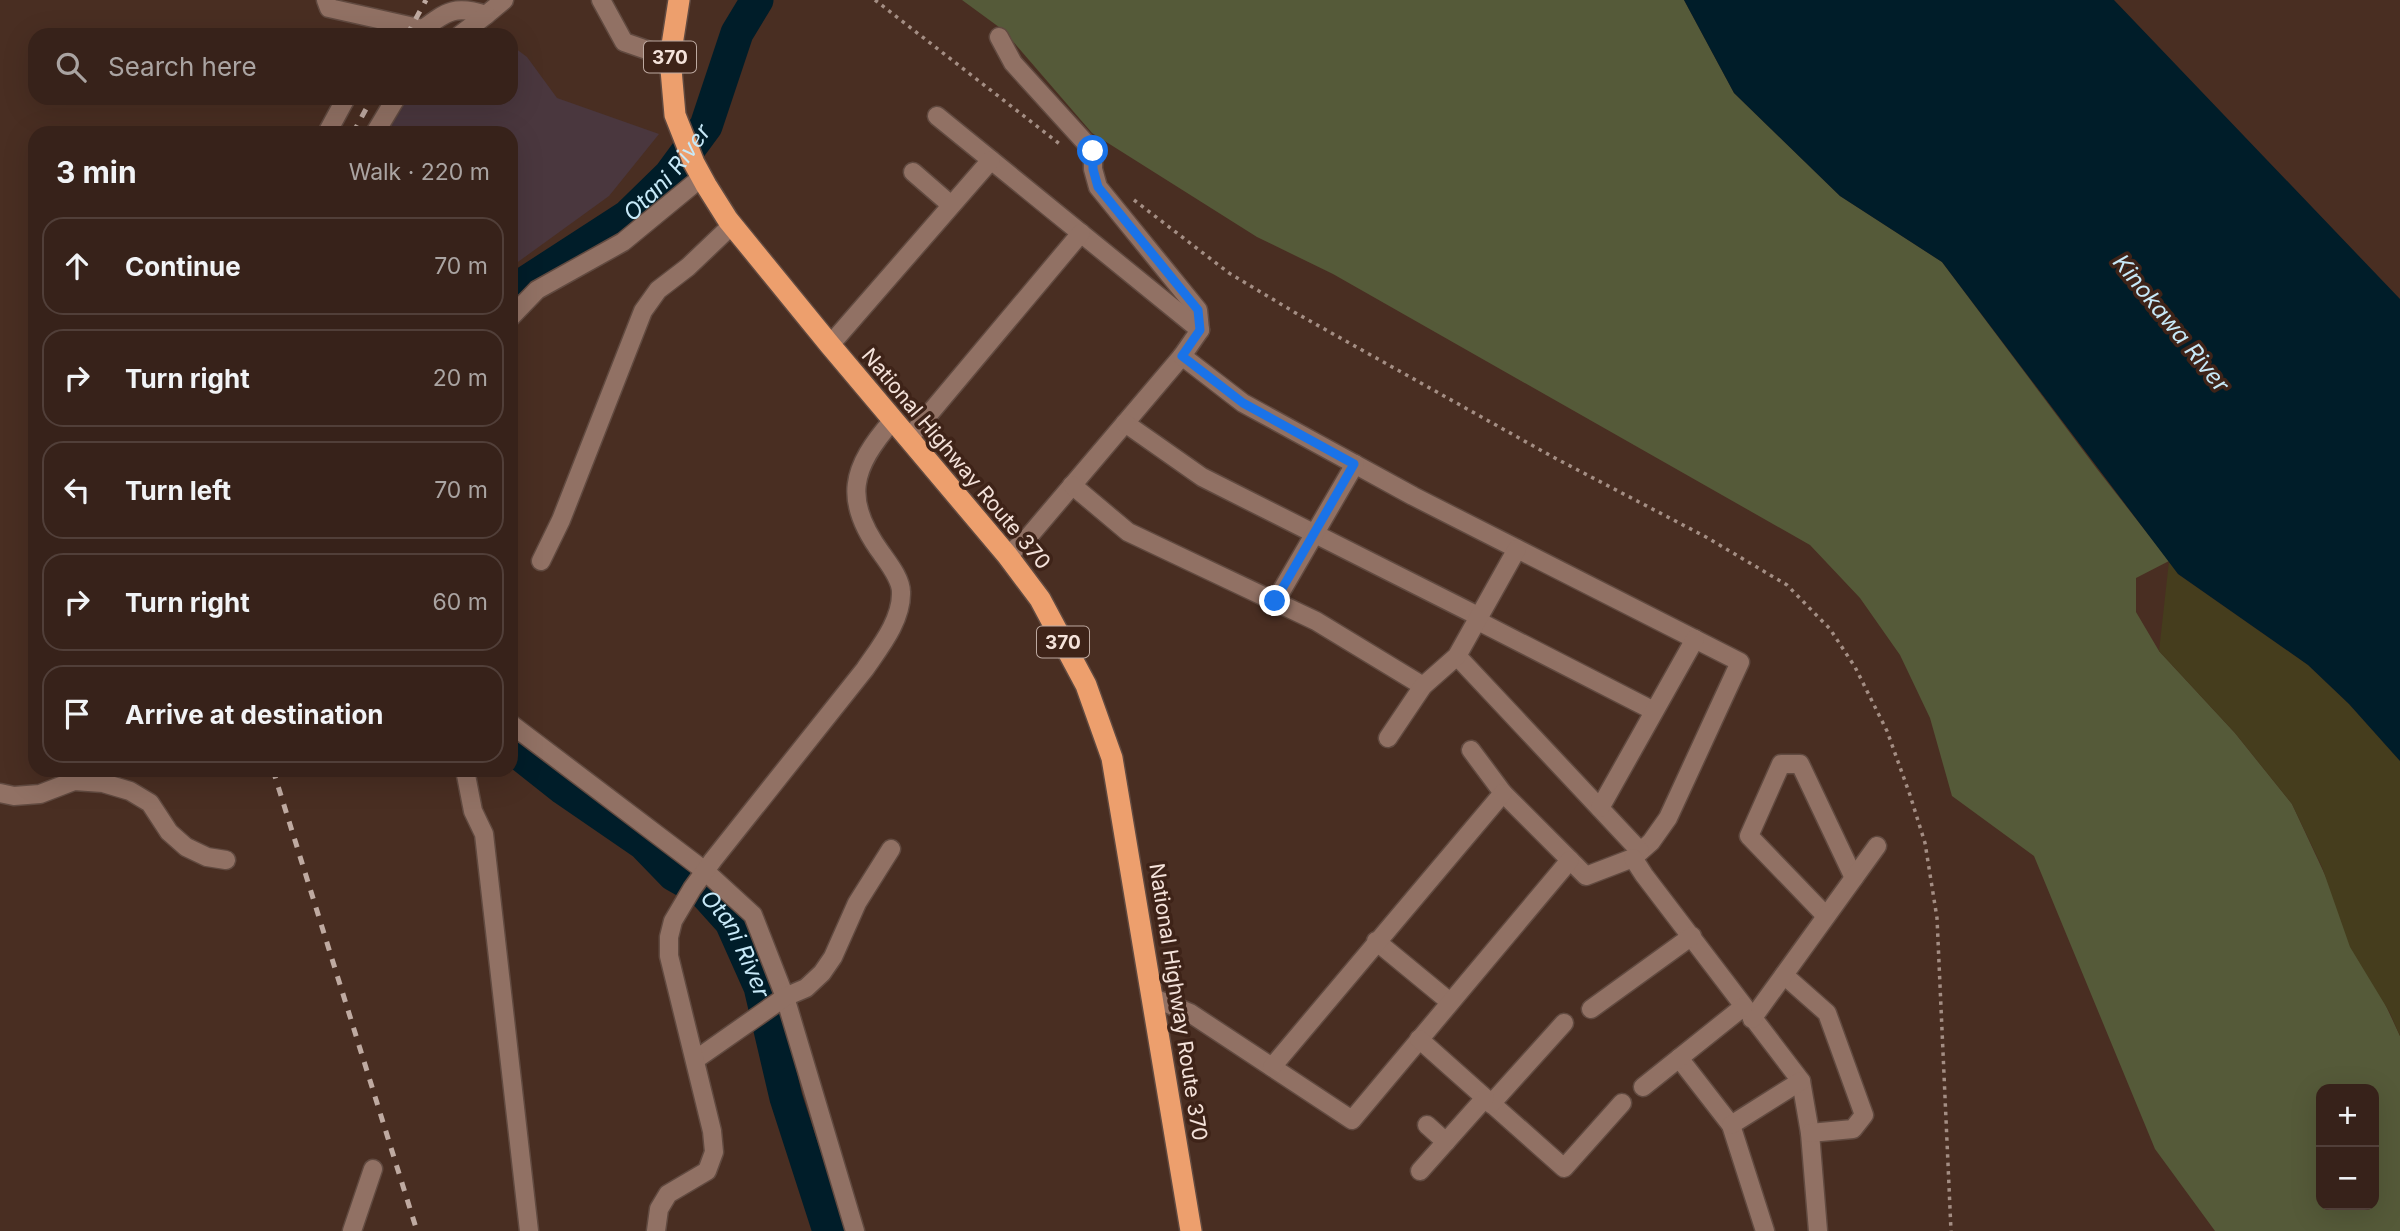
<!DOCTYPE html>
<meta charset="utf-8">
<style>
body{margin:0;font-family:Inter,sans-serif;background:#3e2a23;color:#f1f3f6}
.controls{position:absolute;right:21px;bottom:21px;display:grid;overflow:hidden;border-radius:14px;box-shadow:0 7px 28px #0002}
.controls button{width:63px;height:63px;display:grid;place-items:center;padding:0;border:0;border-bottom:2px solid #513f39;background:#37221a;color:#f1f3f6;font:35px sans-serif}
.stop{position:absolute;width:21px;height:21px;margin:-16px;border:5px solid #1a73e8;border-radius:50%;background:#fff}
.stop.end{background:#1a73e8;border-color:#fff;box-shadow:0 2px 7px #0008}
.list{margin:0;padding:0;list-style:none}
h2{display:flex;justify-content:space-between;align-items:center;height:91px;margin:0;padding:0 28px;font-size:30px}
h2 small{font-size:23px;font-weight:400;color:#aaa4a2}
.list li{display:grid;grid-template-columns:46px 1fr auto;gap:21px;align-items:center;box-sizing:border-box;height:98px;margin:0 14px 14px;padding:0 14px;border:2px solid #513f39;border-radius:21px}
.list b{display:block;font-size:26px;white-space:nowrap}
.list em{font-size:23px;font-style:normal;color:#aaa4a2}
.icon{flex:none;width:38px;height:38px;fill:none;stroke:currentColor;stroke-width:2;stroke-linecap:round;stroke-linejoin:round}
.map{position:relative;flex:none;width:2400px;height:1231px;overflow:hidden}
.search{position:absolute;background:#37221a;box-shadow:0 7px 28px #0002;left:28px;top:28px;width:490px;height:77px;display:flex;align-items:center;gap:18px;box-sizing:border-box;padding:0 24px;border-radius:21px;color:#aaa4a2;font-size:26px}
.panel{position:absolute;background:#37221a;box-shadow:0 7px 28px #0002;left:28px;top:126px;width:490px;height:651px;border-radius:21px}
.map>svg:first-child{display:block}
</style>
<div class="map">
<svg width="2400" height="1231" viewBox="0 0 2400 1231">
<rect width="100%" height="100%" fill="#492e22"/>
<polygon fill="#4a373e" points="511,45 527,57 557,98 659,134 609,196 511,267 511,133 366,133 386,98 511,98"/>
<path fill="#555a39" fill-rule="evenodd" d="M962,0H1684L1734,93L1840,196L1942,262L2097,469L2169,561L2136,578V612L2159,651L2235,733L2292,804L2400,1036V1231H2215L2155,1149L2034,856L1952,796L1930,718L1900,655L1860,598L1810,545L1333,274L1257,237L1092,133L1003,30ZM2321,1089H2374V1205H2321Z"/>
<polygon fill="#453d1d" points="2169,561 2178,574 2308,665 2349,704 2400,761 2400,1036 2390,1013 2350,947 2322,867 2292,804 2235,733 2159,651"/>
<polygon fill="#001d29" points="1684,0 2114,0 2400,299 2400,761 2349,704 2308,665 2178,574 1942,262 1840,196 1734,93"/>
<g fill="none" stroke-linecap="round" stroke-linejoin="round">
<g stroke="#001d29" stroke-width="33">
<path id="s1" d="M511,292L628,216L670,175L706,126L737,33L757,0"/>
<path id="s2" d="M511,747L564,789L644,844L674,875L704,892L731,922L760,987L786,1098L829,1231"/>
</g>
<defs>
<g id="minor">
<path d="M326,0L329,8L423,29C447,11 456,5 486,15L504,0"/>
<polyline points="601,0 624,42 670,58"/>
<polyline points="460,35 486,15"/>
<polyline points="999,37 1013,63 1093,151 1093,169 1098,187 1198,310 1200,330 1182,356 1025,541 1007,555"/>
<polyline points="937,116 1200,330"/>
<polyline points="327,133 346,98"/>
<polyline points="375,133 396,98"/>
<polyline points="913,172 951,205"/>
<polyline points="511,317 537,290 623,242 702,177"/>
<polyline points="830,345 991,160"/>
<polyline points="1182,356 1243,403 1413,496 1740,662 1668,818 1651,842 1633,858 1586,876 1503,793 1471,750"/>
<polyline points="1125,423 1202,477 1472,613 1484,624 1654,711"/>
<polyline points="909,438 1081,233"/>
<polyline points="1072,485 1128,532 1316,621 1423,686"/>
<polyline points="541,561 561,520 643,311 658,290 688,267 732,225"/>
<polyline points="1275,602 1355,464"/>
<polyline points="1457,656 1640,851"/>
<polyline points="511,724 705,871 753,915 785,997 855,1231"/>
<polyline points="1388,738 1423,686 1457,656 1517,549"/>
<polyline points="465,770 473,811 484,834 529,1231"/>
<polyline points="0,793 14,796 40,794 74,781 103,783 130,791 150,803 169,832 186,847 207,857 226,860"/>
<polyline points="1600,808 1695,639"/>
<polyline points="1633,858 1644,875 1801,1081 1810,1133 1818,1231"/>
<polyline points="1826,916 1749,836 1781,764 1800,764 1854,878"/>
<polyline points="1376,941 1450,1002"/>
<polyline points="1784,975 1827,1013 1864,1115 1853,1129 1810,1133"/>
<polyline points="1154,998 1190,1013 1352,1120 1570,860"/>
<polyline points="1591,1009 1692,936"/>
<polyline points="1752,1019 1877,846"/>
<polyline points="1419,1039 1564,1168 1622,1103"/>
<polyline points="1679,1058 1731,1125 1765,1231"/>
<polyline points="695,1060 785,997 806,988 822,973 833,957 857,903 891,849"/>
<polyline points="1272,1067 1503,793"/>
<polyline points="1643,1087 1743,1007"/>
<polyline points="1491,1104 1564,1023"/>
<polyline points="1427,1125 1446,1142"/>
<polyline points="1731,1125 1801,1081"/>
<polyline points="1420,1171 1485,1098"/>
<polyline points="352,1231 373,1169"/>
<path d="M656,1231L659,1209L668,1194L707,1171L714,1152L712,1131L669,956V937L673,921L692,889L713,860L865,669C880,647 902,620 901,592C901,579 889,564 882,554C842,500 851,468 893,420"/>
</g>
<polyline id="highway" points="679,0 670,58 675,115 694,163 706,185 728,220 830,345 1007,555 1040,599 1086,685 1112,758 1191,1231"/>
</defs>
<use href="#minor" stroke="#614a40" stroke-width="21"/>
<use href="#highway" stroke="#614a40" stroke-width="24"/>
<g stroke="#a48e84" stroke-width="3.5" stroke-dasharray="3.5 5" stroke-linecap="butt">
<polyline points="875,0 1061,145"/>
<polyline points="1134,200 1229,273 1294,312 1553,457 1706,537 1787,585 1830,629 1855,667 1887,731 1910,795 1925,843 1937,918 1951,1231"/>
</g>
<use href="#minor" stroke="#917164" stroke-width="18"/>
<use href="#highway" stroke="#ed9f6d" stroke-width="21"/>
<g stroke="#bfaaa1" stroke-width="5" stroke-dasharray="9 9" stroke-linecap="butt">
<polyline points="407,35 426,0"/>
<polyline points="353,133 372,98"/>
<polyline points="273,770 417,1231"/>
</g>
</g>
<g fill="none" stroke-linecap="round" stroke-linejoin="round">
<polyline stroke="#1a73e8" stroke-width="9" points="1093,151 1093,169 1098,187 1198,310 1200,330 1182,356 1243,403 1354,464 1275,601"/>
</g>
<g text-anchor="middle" stroke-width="7" stroke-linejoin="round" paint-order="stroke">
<g fill="#3e2318" stroke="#bda9a0" stroke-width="2">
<rect x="644" y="41.5" width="52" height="31" rx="5"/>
<rect x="1037" y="626.5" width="52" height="31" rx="5"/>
</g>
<g font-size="19" font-weight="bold" fill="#f4e2da">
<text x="670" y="64">370</text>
<text x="1063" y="649">370</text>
</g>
<g font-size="21" fill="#f4e2da" stroke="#3e2318">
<text transform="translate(956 459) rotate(50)" y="7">National Highway Route 370</text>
<text transform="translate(1178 1002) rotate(81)" y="7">National Highway Route 370</text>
</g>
<g font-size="23" font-style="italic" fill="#c7e9f8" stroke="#3e2318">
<text dy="8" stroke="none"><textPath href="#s1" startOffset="198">Otani River</textPath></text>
<text transform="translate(2171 323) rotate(51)" y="8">Kinokawa River</text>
<text dy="8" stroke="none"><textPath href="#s2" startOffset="304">Otani River</textPath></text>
</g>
</g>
</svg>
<div class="controls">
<button>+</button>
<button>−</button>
</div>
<div class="stop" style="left:1093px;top:151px"></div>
<div class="stop end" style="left:1275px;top:601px"></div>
<div class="search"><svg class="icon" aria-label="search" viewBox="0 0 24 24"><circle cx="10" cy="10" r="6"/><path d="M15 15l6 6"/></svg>Search here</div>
<section class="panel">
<h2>3 min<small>Walk · 220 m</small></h2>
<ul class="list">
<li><svg class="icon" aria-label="ahead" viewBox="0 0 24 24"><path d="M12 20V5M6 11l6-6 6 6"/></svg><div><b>Continue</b></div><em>70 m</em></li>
<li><svg class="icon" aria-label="right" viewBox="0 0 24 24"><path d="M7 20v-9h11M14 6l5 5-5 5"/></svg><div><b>Turn right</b></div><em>20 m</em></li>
<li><svg class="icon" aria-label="left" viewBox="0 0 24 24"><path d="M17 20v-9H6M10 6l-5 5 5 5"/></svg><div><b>Turn left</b></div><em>70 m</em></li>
<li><svg class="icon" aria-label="right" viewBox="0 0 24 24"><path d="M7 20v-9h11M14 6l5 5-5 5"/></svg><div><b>Turn right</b></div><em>60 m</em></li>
<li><svg class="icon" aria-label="arrive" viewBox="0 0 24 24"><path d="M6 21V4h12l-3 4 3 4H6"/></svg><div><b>Arrive at destination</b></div></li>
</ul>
</section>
</div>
